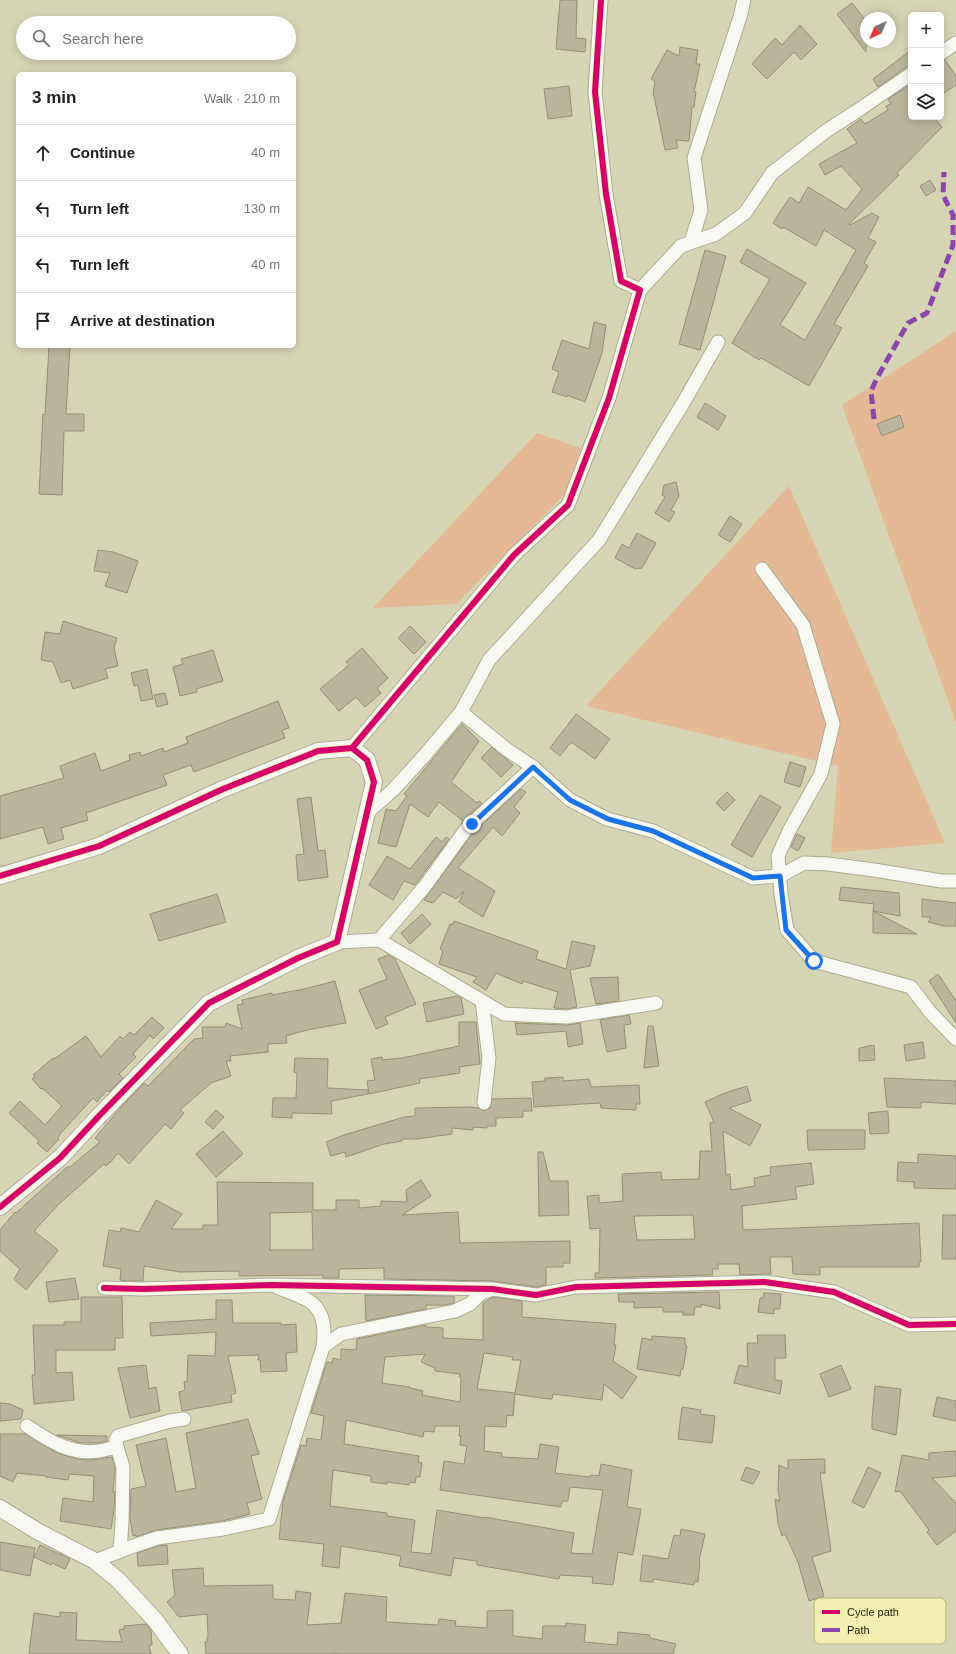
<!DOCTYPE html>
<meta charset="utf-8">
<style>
body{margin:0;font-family:Helvetica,sans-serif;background:#f2f2f2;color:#202124}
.controls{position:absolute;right:12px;top:12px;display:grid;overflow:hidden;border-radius:6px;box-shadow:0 2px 10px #0003}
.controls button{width:36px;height:36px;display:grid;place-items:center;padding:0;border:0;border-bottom:1px solid #e0e0e0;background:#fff;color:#202124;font:20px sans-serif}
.compass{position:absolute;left:860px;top:12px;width:36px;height:36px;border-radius:50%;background:#fff;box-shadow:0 2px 10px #0003;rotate:224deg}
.stop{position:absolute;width:12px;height:12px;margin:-9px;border:3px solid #1a73e8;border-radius:50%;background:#fff}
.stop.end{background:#1a73e8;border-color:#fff;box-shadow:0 1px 4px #0008}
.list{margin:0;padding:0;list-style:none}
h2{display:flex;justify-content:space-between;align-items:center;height:52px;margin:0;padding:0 16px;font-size:17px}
h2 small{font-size:13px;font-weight:400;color:#757577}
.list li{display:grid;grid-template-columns:26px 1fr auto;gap:12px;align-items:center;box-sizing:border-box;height:56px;padding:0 16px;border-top:1px solid #e0e0e0}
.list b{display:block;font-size:15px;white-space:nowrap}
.list em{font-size:13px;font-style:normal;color:#757577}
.icon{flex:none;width:22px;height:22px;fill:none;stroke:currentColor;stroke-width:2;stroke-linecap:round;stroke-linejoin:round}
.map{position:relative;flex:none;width:956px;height:1654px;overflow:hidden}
.search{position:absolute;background:#fff;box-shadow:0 2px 10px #0003;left:16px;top:16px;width:280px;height:44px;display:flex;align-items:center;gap:10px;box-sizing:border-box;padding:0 14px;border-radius:22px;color:#757577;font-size:15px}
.panel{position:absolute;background:#fff;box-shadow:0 2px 10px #0003;left:16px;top:72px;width:280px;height:276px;border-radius:6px}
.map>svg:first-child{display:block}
</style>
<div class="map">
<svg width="956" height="1654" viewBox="0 0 956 1654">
<rect width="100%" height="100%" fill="#d6d5b3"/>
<g fill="#e6b893">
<polygon points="956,331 956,723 842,405"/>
<polygon points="537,433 581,448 564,495 456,604 373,608"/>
<polygon points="789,486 945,843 831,853 838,766 586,706"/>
</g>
<g fill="#bbb69b" stroke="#948f74" fill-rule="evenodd">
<polygon points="560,0 577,0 576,38 586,39 585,52 556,49"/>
<polygon points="852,3 866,21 866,52 837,14"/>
<polygon points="800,25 817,44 801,60 794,52 767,79 752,64 775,38 782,45"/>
<polygon points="680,47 698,50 696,64 700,64 694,92 696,92 694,107 692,107 689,141 676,140 678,148 665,150 654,96 653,95 655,81 651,79 667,50 679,56"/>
<polygon points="911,50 911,66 906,67 878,87 873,79"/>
<polygon points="945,60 956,76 956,85 941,95 941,61"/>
<polygon points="911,84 910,117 933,117 942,127 897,173 899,175 849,224 850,225 872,213 879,217 868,238 876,242 864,263 868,266 834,324 842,328 809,386 761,358 759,360 732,343 770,279 740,262 747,249 806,283 780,325 805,340 856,250 824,230 816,246 783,227 782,229 773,223 790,197 799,203 808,187 846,210 862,189 841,166 825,175 819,164 857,143 847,129 861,119 865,124 888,110 886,106 891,104 888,99"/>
<polygon points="569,86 572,116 548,119 544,89"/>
<polygon points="930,180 936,190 926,196 920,186"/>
<polygon points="705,250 726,256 700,350 679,344"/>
<polygon points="594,322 606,325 602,353 585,402 567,395 567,397 552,392 559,372 552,369 562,340 589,349"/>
<polygon points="49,346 70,346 66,414 84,414 84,431 64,431 62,495 39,494 43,414 45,415"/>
<polygon points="705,403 726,416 718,430 697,417"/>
<polygon points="900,415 904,427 882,436 877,424"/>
<polygon points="676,482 679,496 671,510 675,512 669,522 655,513 665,497 662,495 664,485"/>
<polygon points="730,516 742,524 730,542 718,535"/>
<polygon points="637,533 656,543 642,568 635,569 615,558 622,544 629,548"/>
<polygon points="98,550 113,552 138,561 127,593 105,586 110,573 94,571"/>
<polygon points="63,621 117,638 114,648 118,666 105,669 108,678 73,689 70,680 61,683 53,662 41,660 45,632 60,634"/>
<polygon points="410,626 426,642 414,654 398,638"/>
<polygon points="362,648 388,678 377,688 381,693 365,707 356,697 339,711 320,689 349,665 346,662"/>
<polygon points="213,650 223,681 196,689 197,692 180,696 173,667 183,664 181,659"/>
<polygon points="147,669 153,699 141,701 138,685 134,686 131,673"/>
<polygon points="165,693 168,704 157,707 154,695"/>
<polygon points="278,701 289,728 282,730 285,738 194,772 191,765 163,775 167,785 86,813 88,820 61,828 64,839 48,844 43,827 0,839 0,796 64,778 60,766 95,753 101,771 130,760 129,755 140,752 141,756 163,748 164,752 188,743 186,737"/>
<polygon points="576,714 610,739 595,759 571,742 560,756 550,748"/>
<polygon points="462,724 479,741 451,782 477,803 479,801 482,803 463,821 439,802 428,817 410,804 396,847 378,843 386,809 396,811 407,796 404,794"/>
<polygon points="492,747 513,765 501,777 481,758"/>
<polygon points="790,762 806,767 800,787 784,782"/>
<polygon points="521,789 526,792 514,807 520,813 502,836 493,827 458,868 495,891 483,917 459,902 464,891 456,899 443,892 433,903 424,900 473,833"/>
<polygon points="727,792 735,800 724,811 716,803"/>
<polygon points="760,795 781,807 752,857 731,845"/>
<polygon points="311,797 318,851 325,850 328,877 298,881 296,855 304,854 297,799"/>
<polygon points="797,834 805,838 798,851 791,847"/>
<polygon points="436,837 442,842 446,837 449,839 415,885 404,881 393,900 369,885 387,856 410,869"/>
<polygon points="841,887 899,893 900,916 873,911 874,904 839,900"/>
<polygon points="217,894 226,922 159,941 150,914"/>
<polygon points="922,899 956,903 956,926 944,926 928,922 931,917 922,917"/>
<polygon points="873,911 917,934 873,933"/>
<polygon points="422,914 431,924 410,944 401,933"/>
<polygon points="454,921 538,951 536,959 566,969 572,941 595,946 590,966 570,970 577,1007 567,1009 554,1008 558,992 523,981 522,984 496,973 486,990 473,982 477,977 439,964 443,951 440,949 450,924 452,925"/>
<polygon points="388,955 395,959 416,1004 385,1017 388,1024 376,1029 359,990 387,979 378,959"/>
<polygon points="938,974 956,1001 956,1023 929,981"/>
<polygon points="618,977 619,1001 596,1004 590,978"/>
<polygon points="335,981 346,1023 307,1030 286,1036 287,1043 268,1044 268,1052 230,1056 231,1061 226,1061 231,1076 211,1083 180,1110 184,1113 171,1129 165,1124 129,1164 118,1153 110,1163 109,1163 106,1166 104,1164 59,1204 34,1231 58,1250 57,1252 26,1290 14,1279 20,1269 0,1251 0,1230 15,1212 16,1213 67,1167 70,1167 100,1142 95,1138 122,1106 144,1083 148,1086 194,1039 203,1038 202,1027 225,1027 226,1023 242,1029 237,1005 243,1004 242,1000 272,993 272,995 304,989"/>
<polygon points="457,996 461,998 464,1014 427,1022 423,1003"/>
<polygon points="629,1015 631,1024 624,1025 626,1048 607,1052 600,1020"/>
<polygon points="152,1017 164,1028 153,1039 150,1035 141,1045 133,1054 136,1057 119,1074 123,1078 109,1092 107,1090 97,1102 93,1098 60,1134 58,1138 59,1139 47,1152 37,1143 39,1141 9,1113 20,1101 45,1125 62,1106 42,1088 41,1089 32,1079 35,1077 33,1075 53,1058 54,1059 86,1036 101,1057 120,1036 123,1039 130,1032 134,1035"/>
<polygon points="459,1022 476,1022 480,1064 459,1067 460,1073 419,1079 420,1083 369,1094 367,1081 375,1080 371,1059 382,1057 383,1060 402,1058 459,1046"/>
<polygon points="515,1023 567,1025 580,1023 583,1044 568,1047 566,1031 517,1035"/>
<polygon points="648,1026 653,1026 659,1066 644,1068"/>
<polygon points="923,1042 925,1058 906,1061 904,1045"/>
<polygon points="874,1045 875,1060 859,1061 859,1048"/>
<polygon points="295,1058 328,1059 327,1088 368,1090 368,1094 331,1101 332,1114 294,1113 292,1113 292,1118 272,1117 273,1098 296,1098 297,1073 294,1072"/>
<polygon points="563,1077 563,1081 589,1079 591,1087 639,1085 640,1104 636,1104 636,1110 601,1108 600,1103 534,1107 532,1082 545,1081 545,1078"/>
<polygon points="884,1078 956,1081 956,1104 921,1102 921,1108 887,1107"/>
<path d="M747,1086L751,1101L729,1108L761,1125L750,1146L723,1131L726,1175L730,1174L731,1190L755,1186L754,1178L771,1175L770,1167L811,1163L814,1184L795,1187L797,1199L742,1206L743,1230L919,1223L921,1262H919V1267H820V1275L793,1274L792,1257H770L771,1274L740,1275L739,1264H718V1269H712L713,1275L595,1278V1273H599L600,1228L590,1229L587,1196L599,1195V1203L623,1201L622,1174L661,1172L662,1180L699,1179L700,1151H712L710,1123L714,1122L705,1102L725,1093ZM693,1215L695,1239L637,1240L634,1216Z"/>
<polygon points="531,1098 532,1111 523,1111 523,1117 496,1118 496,1126 487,1126 487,1128 473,1127 473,1130 452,1128 452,1134 417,1139 402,1139 402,1141 384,1144 346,1157 345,1152 331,1156 326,1142 344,1135 404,1117 415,1116 415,1108 469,1107 478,1108 484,1111 490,1108 492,1099"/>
<polygon points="216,1110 224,1117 213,1129 205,1122"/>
<polygon points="888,1111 889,1133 870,1134 868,1113"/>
<polygon points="807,1130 865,1130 865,1149 808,1150"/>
<polygon points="223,1131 243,1154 216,1177 196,1154"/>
<polygon points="538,1152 543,1152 550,1181 568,1181 569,1215 539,1216"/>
<polygon points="918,1154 956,1156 956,1189 914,1188 914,1182 897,1181 898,1162 918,1163"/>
<path d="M421,1180L431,1196L402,1215L458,1212L460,1243L570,1241V1263H563V1267H546V1285L536,1287L492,1281L384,1279V1268L339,1269V1278H323V1275L239,1276V1271L180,1272L144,1266L143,1281H127L120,1280L121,1269L103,1266L109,1230L120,1232L121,1228L139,1232L156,1200L182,1214L171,1229H203V1225H218L217,1182L313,1183V1210H336V1200H359V1208L381,1206V1201L407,1202L406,1190ZM312,1212L313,1250H270V1213Z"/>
<polygon points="943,1215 956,1215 956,1259 942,1259"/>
<polygon points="75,1278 79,1299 49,1302 46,1282"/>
<polygon points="719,1292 720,1309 701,1304 701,1307 695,1307 694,1315 683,1315 683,1312 663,1312 663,1307 634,1308 634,1302 619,1302 618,1294"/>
<polygon points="764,1293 781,1294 780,1309 774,1309 774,1314 758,1312 760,1298 763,1298"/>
<polygon points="365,1295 454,1296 454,1303 446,1305 426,1305 426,1309 366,1321"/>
<polygon points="81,1297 122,1297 123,1338 115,1338 115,1350 56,1350 56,1373 72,1372 74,1400 34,1404 32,1375 35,1375 33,1325 64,1325 64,1322 81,1322"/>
<path d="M493,1297L522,1301V1317L616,1324L614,1345H616L613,1361L637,1377L622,1399L604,1384L602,1400L553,1394L552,1399H548L515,1394L513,1416L507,1415L506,1427L485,1426L484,1451L502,1453V1457L538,1459L540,1444L559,1447L555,1473L590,1477L591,1475L599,1476L601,1464L632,1470L627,1507L641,1509L633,1555L618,1552L613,1585L592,1583L593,1577L560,1575L559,1579L477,1565V1561L454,1558L451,1576L399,1566L401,1556L341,1546L339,1568L322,1566L324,1544L279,1539L283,1501L301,1445L306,1446L307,1438L321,1440L324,1416L311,1413L327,1362L332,1363L333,1358L341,1360V1349L356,1350L357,1339L426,1325V1327L443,1328V1338L483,1340V1303ZM484,1353L513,1357L512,1360H521L515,1393L477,1389ZM425,1354L421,1362L435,1368V1371L460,1374L459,1377H461L460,1402L422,1395L423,1391L410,1388V1387L382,1383L385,1357ZM346,1420L423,1437L424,1431L434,1432L435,1426H460L459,1436H461L460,1445L467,1446L464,1464L444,1461L440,1490L561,1507L562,1501H568L570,1487L603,1490L592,1554L571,1553L574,1533L485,1517V1518L437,1510L431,1554L411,1552L415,1520L387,1516V1513L330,1506L333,1470L371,1476V1482L387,1484V1482L409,1485L410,1482L415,1483L416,1477H420L422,1463L418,1462L419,1456L344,1444Z"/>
<polygon points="216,1300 232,1300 233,1323 281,1323 281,1325 296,1324 297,1352 286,1353 287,1371 261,1372 260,1360 258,1360 259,1355 228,1356 236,1393 231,1395 232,1402 182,1411 179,1392 185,1390 184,1382 187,1381 188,1355 215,1356 216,1332 151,1336 150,1323 216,1319"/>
<polygon points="757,1335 785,1335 786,1358 775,1358 775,1380 782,1381 780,1394 734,1383 739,1365 748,1367 747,1343 758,1343"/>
<polygon points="652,1336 685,1338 685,1345 687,1346 683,1369 681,1369 680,1376 637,1369 642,1338 652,1340"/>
<polygon points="146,1365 149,1389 156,1387 160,1411 130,1418 118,1368"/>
<polygon points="841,1365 851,1389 829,1397 820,1374"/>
<polygon points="875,1386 901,1389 896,1435 872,1429 872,1419"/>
<polygon points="937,1397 956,1401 956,1421 933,1416"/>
<polygon points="0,1403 10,1404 23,1410 21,1419 0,1421"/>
<polygon points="682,1407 701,1410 700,1414 715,1416 712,1443 678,1439"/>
<polygon points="248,1419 259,1454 251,1456 262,1499 247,1503 250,1514 222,1521 156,1530 136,1537 136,1535 133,1536 130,1519 131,1489 146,1486 136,1445 166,1438 176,1492 196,1488 186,1433"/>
<polygon points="0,1434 25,1434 57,1453 77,1459 89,1460 112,1457 115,1467 113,1492 115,1492 114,1509 111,1529 60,1521 63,1498 93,1502 94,1476 69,1474 68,1480 46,1477 46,1476 17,1473 13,1482 0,1476"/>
<polygon points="57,1435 107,1436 107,1441 98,1443 80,1443"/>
<polygon points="956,1451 956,1476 932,1478 956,1503 956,1531 937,1545 927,1532 929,1530 900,1491 895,1492 902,1455 929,1460 929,1453"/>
<polygon points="825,1459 825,1473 820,1473 831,1551 812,1557 824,1596 809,1601 798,1562 785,1534 782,1536 778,1523 775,1499 780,1501 778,1490 779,1465 788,1469 788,1460"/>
<polygon points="746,1467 760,1472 753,1484 741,1480"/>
<polygon points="868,1467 881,1473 864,1508 852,1502"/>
<polygon points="681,1529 705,1534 699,1561 700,1561 698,1582 695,1581 694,1585 653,1579 653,1582 640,1581 643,1555 668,1559 674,1535 680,1536"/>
<polygon points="0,1542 35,1548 30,1576 0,1570"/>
<polygon points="40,1545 70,1559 65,1569 52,1563 51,1565 34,1557"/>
<polygon points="167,1545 168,1564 138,1566 137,1553 159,1546"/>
<polygon points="203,1568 204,1586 273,1585 273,1599 295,1600 296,1591 311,1593 307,1625 341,1623 345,1593 387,1597 386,1622 438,1625 439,1619 456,1621 455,1626 487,1628 487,1611 513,1610 513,1636 542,1639 543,1626 566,1626 566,1623 586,1625 584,1642 617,1645 618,1632 650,1635 650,1638 676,1644 673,1654 346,1654 330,1653 330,1654 206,1654 205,1642 207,1642 207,1637 208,1637 207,1614 179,1617 167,1602 175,1595 172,1570"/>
<polygon points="60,1612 77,1613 76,1640 122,1642 119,1630 124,1629 124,1626 146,1624 151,1630 152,1645 149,1645 151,1654 29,1654 34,1613 60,1617"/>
</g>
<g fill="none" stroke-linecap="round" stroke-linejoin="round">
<defs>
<g id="minor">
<polyline points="941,53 956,43"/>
<polyline points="691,242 701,210 694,158 740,17 744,0"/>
<polyline points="640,290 681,246 716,234 745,213 772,173 826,131 860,109 911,74"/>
<polyline points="762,569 803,625 833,724 821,774 789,831 778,856 781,894 787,930 814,961 911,987 930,1012 956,1039"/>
<polyline points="461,712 506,749 533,767 570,800 607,819 653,831 753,878 780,876 804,863 828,864 874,870 941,881 956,881"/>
<polyline points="352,748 514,555 568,505 609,398 640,290 621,281 606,194 595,92 601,0"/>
<polyline points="367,813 393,790 424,756 461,712 489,660 599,540 682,405 718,342"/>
<polyline points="379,940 425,886 467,828 533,767"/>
<polyline points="337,942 379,940 504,1014 567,1017 656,1003"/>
<polyline points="482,1001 489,1058 484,1103"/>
<path d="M277,1287C286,1291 305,1297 312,1303C325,1314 325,1331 323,1347"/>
<polyline points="104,1288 143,1289 271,1285 492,1289 536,1295 576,1287 765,1282 834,1292 909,1325 956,1324"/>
<path d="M27,1426C49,1441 71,1455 99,1451C105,1450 111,1448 117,1447"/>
<polyline points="120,1551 122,1522 123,1467 117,1447 116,1440 118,1436 170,1421 184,1419"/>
<polyline points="95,1561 128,1548 157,1538 223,1529 269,1519 323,1347 341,1334 455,1311 470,1304 481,1293 490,1290"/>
</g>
<g id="tertiary">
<polyline points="0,876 99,846 223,789 318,751 352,748 367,760 374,782 337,942 298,958 209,1003 98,1117 60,1158 0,1207"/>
<polyline points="0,1508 37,1531 95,1561 118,1580 155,1620 180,1654"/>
</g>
</defs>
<use href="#minor" stroke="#acab90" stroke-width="15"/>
<use href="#tertiary" stroke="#acab90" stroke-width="18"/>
<use href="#minor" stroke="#f9f9f4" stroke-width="13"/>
<use href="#tertiary" stroke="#f9f9f4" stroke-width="16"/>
<polyline stroke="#8e44ad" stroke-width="5" stroke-dasharray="10 5" stroke-linecap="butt" points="874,419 871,391 877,378 908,323 927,313 953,245 953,215 943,195 944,172"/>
<defs>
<g id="cycleway">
<polyline points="352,748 514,555 568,505 609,398 640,290 621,281 606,194 595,92 601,0"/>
<polyline points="0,876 99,846 223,789 318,751 352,748 367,760 374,782 337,942 298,958 209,1003 98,1117 60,1158 0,1207"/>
<polyline points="104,1288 143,1289 271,1285 492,1289 536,1295 576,1287 765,1282 834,1292 909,1325 956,1324"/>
</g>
</defs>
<use href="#cycleway" stroke="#f2f0b1" stroke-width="8"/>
<use href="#cycleway" stroke="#d6006c" stroke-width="6"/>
</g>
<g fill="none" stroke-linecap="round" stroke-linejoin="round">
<polyline stroke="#1a73e8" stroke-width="5" points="472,824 533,767 570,800 608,819 653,831 753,878 780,876 786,930 814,961"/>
</g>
<rect x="814" y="1598" width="132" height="46" rx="6" fill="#f2f0b1" stroke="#b3b27e" stroke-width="1"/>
<rect x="822" y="1610" width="18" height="4" fill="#d6006c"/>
<rect x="822" y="1628" width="18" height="4" fill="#8e44ad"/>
<g font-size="11" fill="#212007">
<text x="847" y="1616">Cycle path</text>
<text x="847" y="1634">Path</text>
</g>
</svg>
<div class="controls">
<button>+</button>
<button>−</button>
<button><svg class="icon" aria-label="layers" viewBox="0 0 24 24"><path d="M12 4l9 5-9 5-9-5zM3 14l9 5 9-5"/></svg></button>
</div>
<svg class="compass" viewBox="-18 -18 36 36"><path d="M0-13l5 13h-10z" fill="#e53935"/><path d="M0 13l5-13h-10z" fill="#757577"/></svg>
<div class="stop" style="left:814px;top:961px"></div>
<div class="stop end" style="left:472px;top:824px"></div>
<div class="search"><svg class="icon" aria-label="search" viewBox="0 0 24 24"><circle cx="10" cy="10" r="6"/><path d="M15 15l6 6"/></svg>Search here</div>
<section class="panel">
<h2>3 min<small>Walk · 210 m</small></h2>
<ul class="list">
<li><svg class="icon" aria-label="ahead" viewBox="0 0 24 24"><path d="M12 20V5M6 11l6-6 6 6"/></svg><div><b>Continue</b></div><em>40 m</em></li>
<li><svg class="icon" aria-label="left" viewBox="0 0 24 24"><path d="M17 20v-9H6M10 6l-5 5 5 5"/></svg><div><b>Turn left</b></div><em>130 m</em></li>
<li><svg class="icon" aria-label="left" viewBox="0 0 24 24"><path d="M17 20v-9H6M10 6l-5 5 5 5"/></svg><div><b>Turn left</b></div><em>40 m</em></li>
<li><svg class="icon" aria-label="arrive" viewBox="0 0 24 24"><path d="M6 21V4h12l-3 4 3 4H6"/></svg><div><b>Arrive at destination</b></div></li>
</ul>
</section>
</div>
